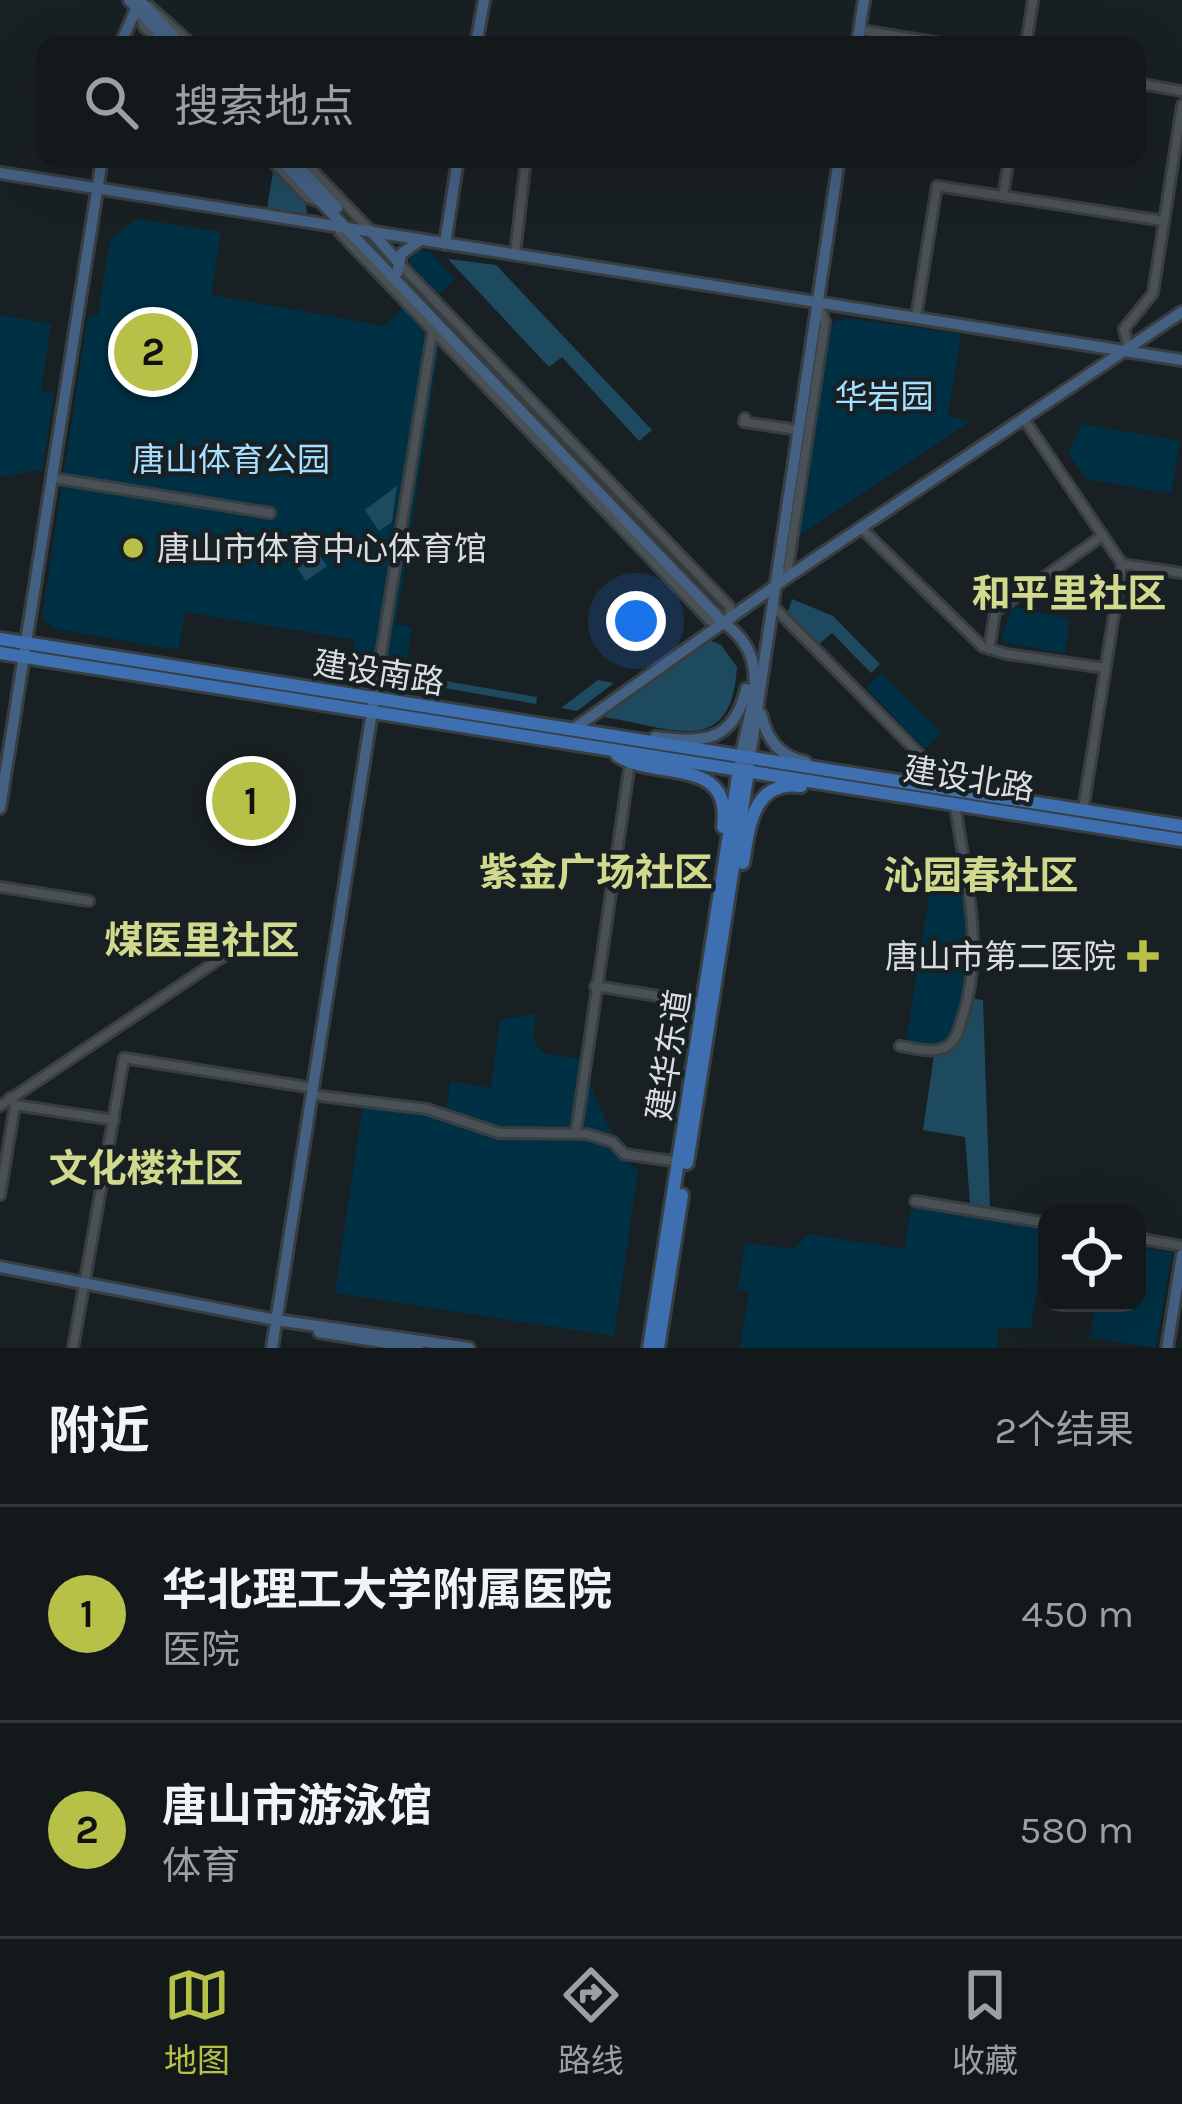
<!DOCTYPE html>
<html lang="zh">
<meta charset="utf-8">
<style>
body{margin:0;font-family:Karla,"Noto Sans SC",sans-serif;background:#1c2124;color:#f1f3f6}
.controls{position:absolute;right:36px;bottom:36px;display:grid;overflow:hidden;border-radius:24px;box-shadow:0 12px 48px #0002}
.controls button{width:108px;height:108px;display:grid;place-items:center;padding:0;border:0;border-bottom:3px solid #32373a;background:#13181b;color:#f1f3f6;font:60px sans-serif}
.you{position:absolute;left:636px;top:621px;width:42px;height:42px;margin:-30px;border:9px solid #fff;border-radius:50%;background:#1a73e8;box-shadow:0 0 0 18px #1a73e833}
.badge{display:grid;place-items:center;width:78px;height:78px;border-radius:50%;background:#b7c148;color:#111;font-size:39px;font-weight:700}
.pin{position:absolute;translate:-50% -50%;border:6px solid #fff;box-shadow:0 3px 12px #0006}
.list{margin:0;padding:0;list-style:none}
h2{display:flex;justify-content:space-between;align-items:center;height:156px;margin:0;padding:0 48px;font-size:51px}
h2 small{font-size:39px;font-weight:400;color:#9da0a3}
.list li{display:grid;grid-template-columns:78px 1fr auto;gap:36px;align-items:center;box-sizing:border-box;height:216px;padding:0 48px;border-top:3px solid #32373a}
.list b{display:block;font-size:45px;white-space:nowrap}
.list p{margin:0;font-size:39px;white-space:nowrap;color:#9da0a3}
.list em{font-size:39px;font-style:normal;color:#9da0a3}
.icon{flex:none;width:66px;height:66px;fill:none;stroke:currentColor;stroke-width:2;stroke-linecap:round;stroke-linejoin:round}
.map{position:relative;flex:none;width:1182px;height:1348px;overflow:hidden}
.search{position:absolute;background:#13181b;box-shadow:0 12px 48px #0002;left:36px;right:36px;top:36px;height:132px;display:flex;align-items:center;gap:30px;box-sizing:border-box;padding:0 42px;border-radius:24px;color:#9da0a3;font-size:45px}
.sheet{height:588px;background:#13181b}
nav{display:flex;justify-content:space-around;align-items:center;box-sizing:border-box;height:168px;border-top:3px solid #32373a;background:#13181b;font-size:33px;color:#9da0a3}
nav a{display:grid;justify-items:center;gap:6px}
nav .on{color:#b7c148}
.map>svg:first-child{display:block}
</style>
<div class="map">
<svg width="1182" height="1348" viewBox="0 0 1182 1348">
<rect width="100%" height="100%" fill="#192024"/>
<g fill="#003044">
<polygon points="138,219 221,232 211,295 384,326 403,308 439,349 396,624 412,627 404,681 351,672 355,640 185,612 178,650 53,628 42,617 88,315 98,316 110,239"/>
<polygon points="413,249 430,252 455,279 438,294 410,265 408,254"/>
<path d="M0,315L51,324L41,390L54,393L42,471C25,469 15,478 0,476Z"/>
<polygon points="845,318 961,334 948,416 971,421 793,539 826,336 834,322"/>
<polygon points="1082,424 1180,441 1171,494 1087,479 1068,453"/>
<polygon points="1012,606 1070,619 1065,654 1001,641"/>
<polygon points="881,673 941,733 925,749 866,688"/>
<path d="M936,881L961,885C969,933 978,1001 948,1044L935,1047L906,1044L930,890H934Z"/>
<path d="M536,1014L533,1040L543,1053L586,1060L584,1071C600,1103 613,1148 638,1171L614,1336L335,1293L363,1105L427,1113L445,1111L451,1081L491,1088L500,1020Z"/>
<polygon points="913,1198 1047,1217 1031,1328 997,1327 998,1348 740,1348 749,1292 738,1289 745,1243 794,1249 808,1234 904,1249"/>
<polygon points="1137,1247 1172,1253 1156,1348 1090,1338 1096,1303 1137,1303"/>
</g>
<g fill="#1e4a60">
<polygon points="273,171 306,205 307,215 267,209"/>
<polygon points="448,259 496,265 652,430 639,441 562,357 549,367"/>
<polygon points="397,486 392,522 379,531 365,510"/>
<polygon points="312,545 327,566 306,581 291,559"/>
<polygon points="792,599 833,616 880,664 871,673 832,633 817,646 787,615"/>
<path d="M709,640L721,645L737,667C731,761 671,727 604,717V713Z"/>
<polygon points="405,674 537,697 536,704 404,681"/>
<polygon points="598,680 614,683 577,711 561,708"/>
<polygon points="970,998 983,1000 990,1208 970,1204 965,1137 923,1130 934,1055 954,1047"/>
</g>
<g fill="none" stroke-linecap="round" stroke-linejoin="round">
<defs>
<g id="street">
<polyline points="149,6 193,45"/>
<polyline points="139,15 144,27 162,45"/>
<polyline points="860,30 953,45"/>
<polyline points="1026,45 1033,0"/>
<polyline points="1137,83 1182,91"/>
<polyline points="270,159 308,198 317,201"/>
<polyline points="302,159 370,230"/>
<polyline points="1003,196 1164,221"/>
<polyline points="342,228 340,233 710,621 723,623"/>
<polyline points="515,255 526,159"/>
<polyline points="398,262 730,607 729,617"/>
<polyline points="916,317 937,186 1003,196 1009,159"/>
<polyline points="1129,349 1124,329 1153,293 1182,105"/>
<polyline points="745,418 744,422 798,430"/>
<polyline points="1024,419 1122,564 1182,573"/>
<polyline points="53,478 270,513"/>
<polyline points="861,528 983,647 1007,654 1105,668"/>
<polyline points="779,581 788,568 825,322 818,303"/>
<polyline points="775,608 939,774 947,789"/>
<polyline points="989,649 995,612 1102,536"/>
<polyline points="374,698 432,335"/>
<polyline points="1083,810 1122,564"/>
<polyline points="0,887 89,901"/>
<polyline points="595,986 703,1003"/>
<path d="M900,1046C914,1048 932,1054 946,1047C957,1041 959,1028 963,1016C985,947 965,874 955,805"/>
<polyline points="312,1095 427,1109 499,1133 587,1134 613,1142 624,1154 679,1162"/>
<polyline points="15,1105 114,1120"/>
<polyline points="0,1106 254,936"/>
<polyline points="576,1132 630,763"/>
<polyline points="0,1195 15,1105 10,1098"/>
<polyline points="915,1201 1047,1223"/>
<polyline points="1137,1238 1182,1246"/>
<polyline points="73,1348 124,1058 313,1088"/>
</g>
<g id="secondary">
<polyline points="129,0 171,45"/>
<polyline points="139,0 182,45"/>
<polyline points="120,45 138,5"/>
<polyline points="476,45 484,0"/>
<polyline points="857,45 864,0"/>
<path d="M280,159L724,623C775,659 749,708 740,761"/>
<polyline points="291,159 337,208"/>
<polyline points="0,173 1182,360"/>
<polyline points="371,231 398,262"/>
<polyline points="445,244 458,159"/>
<polyline points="397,273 401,254 419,241"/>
<path d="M761,714C767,739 778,756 806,762"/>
<polyline points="572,730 792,574 1182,312"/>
<path d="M655,737C702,743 734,743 746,689"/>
<polyline points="748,771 839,159"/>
<polyline points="0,808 102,159"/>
<polyline points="0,1267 276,1320 469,1348"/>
<polyline points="319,1332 418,1348"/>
<polyline points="272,1348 373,705"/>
<polyline points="1167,1348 1182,1255"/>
</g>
<g id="primary">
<polyline points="0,639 1182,826"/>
<polyline points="0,653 1182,840"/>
<path d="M617,755C655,781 733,755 723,827"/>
<path d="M743,863C749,826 753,780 801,786"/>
<polyline points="687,1163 748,771"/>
<polyline points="649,1348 739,770"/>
<polyline points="658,1348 682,1195"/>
</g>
</defs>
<use href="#street" stroke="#383d40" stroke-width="14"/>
<use href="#secondary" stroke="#383d40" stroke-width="16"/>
<use href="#primary" stroke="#383d40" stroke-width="18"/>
<use href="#street" stroke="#4a5156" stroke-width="8"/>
<use href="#secondary" stroke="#446083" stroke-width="10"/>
<use href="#primary" stroke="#3e70b1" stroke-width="12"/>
</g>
<g fill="#b7c148" stroke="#192024" stroke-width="4.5">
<circle cx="133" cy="548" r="12"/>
<path d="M1137 938h12v12h12v12h-12v12h-12v-12h-12v-12h12z"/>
</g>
<g text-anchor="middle" stroke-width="9" stroke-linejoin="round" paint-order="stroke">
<g font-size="33" fill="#a6dfff" stroke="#192024">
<text x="884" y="408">华岩园</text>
<text x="231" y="471">唐山体育公园</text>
</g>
<g font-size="33" fill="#d9dee1" stroke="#192024" text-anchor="start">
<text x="157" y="560">唐山市体育中心体育馆</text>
<text x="1116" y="968" text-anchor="end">唐山市第二医院</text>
</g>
<g font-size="33" fill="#d9dee1" stroke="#192024">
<text transform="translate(379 672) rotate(9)" y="12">建设南路</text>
<text transform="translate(969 778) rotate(9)" y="12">建设北路</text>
<text transform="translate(668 1055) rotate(-81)" y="12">建华东道</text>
</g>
<g font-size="39" font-weight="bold" fill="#d0d98c" stroke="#192024">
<text x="1069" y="607">和平里社区</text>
<text x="596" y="886">紫金广场社区</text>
<text x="981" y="889">沁园春社区</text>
<text x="202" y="954">煤医里社区</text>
<text x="146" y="1182">文化楼社区</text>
</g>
</g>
</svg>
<div class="controls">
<button><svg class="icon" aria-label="locate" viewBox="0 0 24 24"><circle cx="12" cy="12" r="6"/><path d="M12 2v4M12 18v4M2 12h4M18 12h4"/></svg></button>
</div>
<div class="you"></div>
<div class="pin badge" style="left:251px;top:801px">1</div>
<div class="pin badge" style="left:153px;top:352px">2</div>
<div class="search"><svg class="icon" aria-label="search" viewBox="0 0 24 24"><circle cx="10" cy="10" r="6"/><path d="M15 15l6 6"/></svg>搜索地点</div>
</div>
<section class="sheet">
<h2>附近<small>2个结果</small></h2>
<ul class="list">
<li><span class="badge">1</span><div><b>华北理工大学附属医院</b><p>医院</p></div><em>450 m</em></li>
<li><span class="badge">2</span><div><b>唐山市游泳馆</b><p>体育</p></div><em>580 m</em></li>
</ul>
</section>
<nav>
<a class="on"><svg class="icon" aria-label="map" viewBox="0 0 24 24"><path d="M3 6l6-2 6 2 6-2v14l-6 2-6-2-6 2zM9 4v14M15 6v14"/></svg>地图</a>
<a><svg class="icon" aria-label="directions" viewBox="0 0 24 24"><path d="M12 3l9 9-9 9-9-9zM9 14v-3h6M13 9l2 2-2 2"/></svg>路线</a>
<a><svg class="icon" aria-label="saved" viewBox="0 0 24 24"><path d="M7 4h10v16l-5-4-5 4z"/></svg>收藏</a>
</nav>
